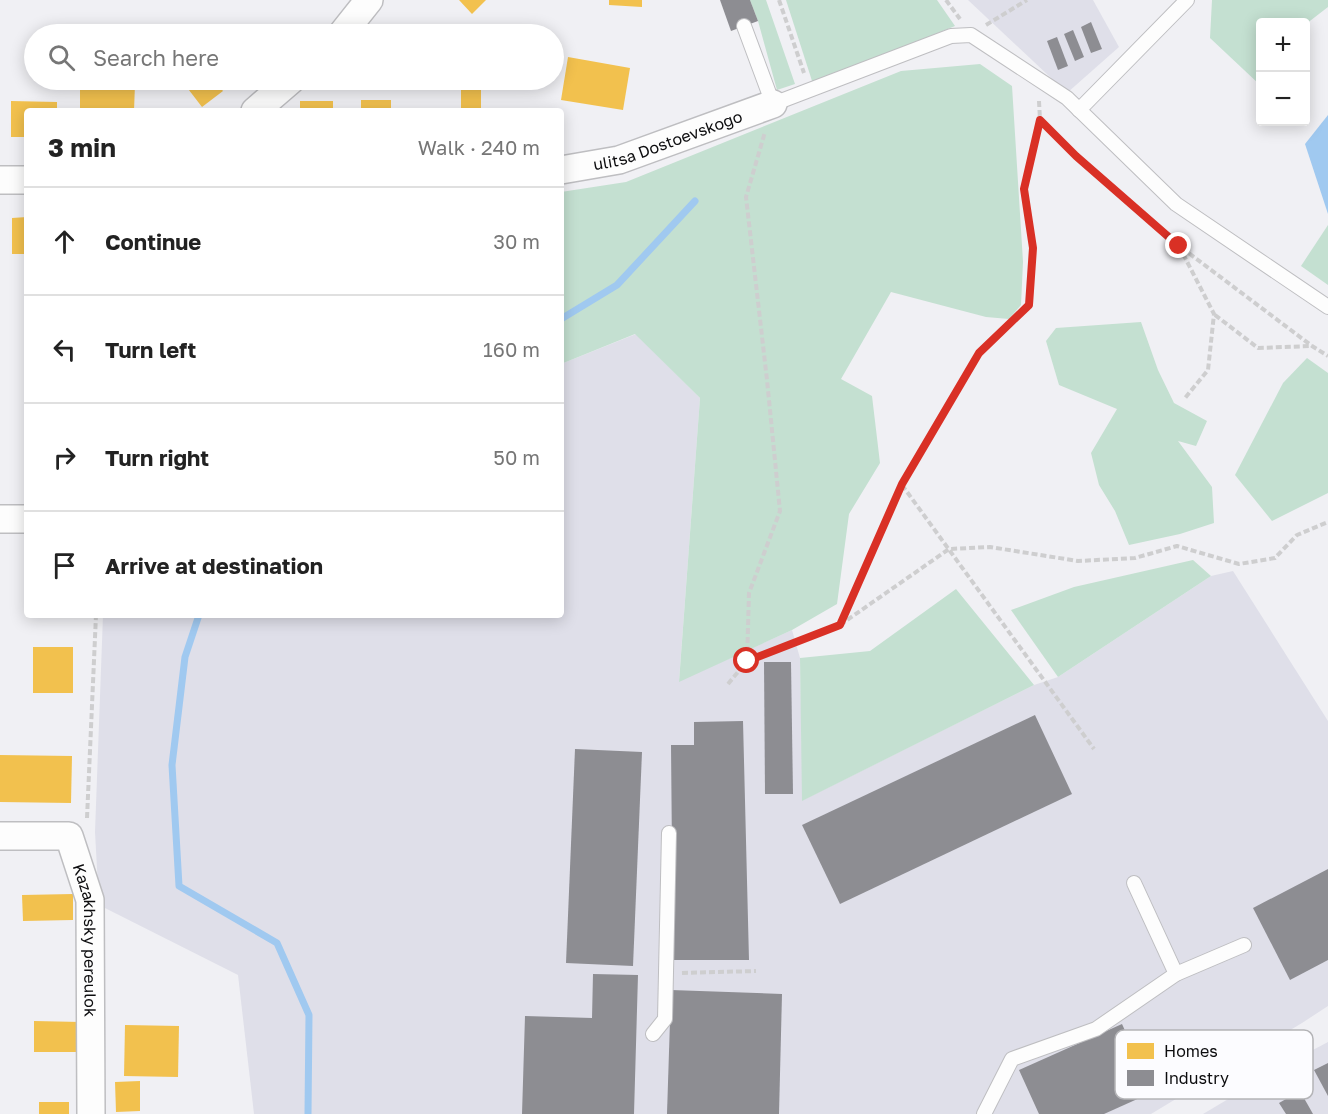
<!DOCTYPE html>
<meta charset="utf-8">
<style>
body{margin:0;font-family:"Golos Text",sans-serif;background:#f6f6f6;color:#222}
.controls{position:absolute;right:18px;top:18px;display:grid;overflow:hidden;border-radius:6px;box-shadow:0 3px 15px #0003}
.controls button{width:54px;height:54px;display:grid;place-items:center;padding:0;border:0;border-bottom:2px solid #e0e0e0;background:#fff;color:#222;font:30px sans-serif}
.stop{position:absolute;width:18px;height:18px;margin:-14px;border:4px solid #d93025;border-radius:50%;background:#fff}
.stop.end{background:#d93025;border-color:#fff;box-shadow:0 2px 6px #0008}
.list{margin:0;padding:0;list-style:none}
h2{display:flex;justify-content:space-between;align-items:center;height:78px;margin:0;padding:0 24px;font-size:26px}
h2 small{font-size:20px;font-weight:400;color:#767676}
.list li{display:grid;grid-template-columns:39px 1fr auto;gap:18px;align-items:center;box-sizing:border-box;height:108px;padding:0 24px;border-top:2px solid #e0e0e0}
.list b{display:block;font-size:22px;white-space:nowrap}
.list em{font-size:20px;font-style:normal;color:#767676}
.icon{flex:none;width:33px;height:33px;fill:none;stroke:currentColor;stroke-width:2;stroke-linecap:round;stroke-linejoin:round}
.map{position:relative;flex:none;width:1328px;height:1114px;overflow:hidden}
.search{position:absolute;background:#fff;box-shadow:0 3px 15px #0003;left:24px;top:24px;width:540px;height:66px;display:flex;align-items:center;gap:15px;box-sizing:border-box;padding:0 21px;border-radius:33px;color:#767676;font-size:22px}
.panel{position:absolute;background:#fff;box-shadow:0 3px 15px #0003;left:24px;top:108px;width:540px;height:510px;border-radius:6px}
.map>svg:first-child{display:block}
</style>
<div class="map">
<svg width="1328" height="1114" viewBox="0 0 1328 1114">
<rect width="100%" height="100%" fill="#f0f0f4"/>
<g fill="#dfdfe9">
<polygon points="968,0 1093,0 1119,47 1067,93"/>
<polygon points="636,334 700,398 679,681 792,630 800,658 803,800 1034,685 1058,677 1211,576 1233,571 1328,721 1328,1006 1302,1023 1151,1114 254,1114 238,975 99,905 95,832 103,615 561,615 561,364"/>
<polygon points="1328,1042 1328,1114 1203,1114 1292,1061"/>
</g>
<g fill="#c4e0d1">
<polygon points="750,0 766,0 795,84 777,90 758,21"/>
<polygon points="786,0 937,0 955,26 813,84"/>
<polygon points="1212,0 1328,0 1328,7 1306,24 1260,22 1260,85 1210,38"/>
<polygon points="980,64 1012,86 1023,262 1021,305 1009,319 986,317 891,292 841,379 872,396 880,463 849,514 837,604 792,630 679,682 700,398 635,334 561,364 561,192 626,182 901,71"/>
<polygon points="1328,225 1328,285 1301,266"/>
<polygon points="1141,322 1158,370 1174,403 1207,421 1196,446 1178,441 1212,487 1214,523 1180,534 1129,545 1115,511 1099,485 1091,453 1117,409 1059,385 1046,341 1056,328"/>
<polygon points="1307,358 1328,373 1328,493 1272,521 1235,475 1283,383"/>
<polygon points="1193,560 1211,576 1058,677 1011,610 1074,587"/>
<polygon points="956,589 1034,685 802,801 800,658 870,651"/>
</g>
<polygon fill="#a0c9f0" points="1328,115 1328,214 1305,144"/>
<g fill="#f2c14e">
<polygon points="459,0 486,0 472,14"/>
<polygon points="609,0 642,0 642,7 609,5"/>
<polygon points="568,57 630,68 623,110 561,100"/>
<polygon points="184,80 214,80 223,91 202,107 182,81"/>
<polygon points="80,84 135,84 134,111 80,111"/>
<polygon points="461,87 481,87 481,111 438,111 438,109 461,109"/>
<rect x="361" y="100" width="30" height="11"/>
<polygon points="11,101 57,102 57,111 27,111 27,137 11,137"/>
<rect x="300" y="101" width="33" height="10"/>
<rect x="528" y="109" width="30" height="2"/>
<polygon points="27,217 27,254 12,254 12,218"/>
<rect x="33" y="647" width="40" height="46"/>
<polygon points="0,755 72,756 71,803 0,802"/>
<polygon points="73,894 73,920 23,921 22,895"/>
<polygon points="34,1021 81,1022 81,1052 34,1052"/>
<polygon points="125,1025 179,1026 178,1077 124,1076"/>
<polygon points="140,1081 140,1111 116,1112 115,1082"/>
<rect x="39" y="1102" width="30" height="12"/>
</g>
<g fill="#8d8d92">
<polygon points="720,0 750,0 758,21 731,31"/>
<polygon points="1091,22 1102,49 1091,53 1081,27"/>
<polygon points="1073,30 1084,57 1075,61 1064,34"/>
<polygon points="1057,37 1068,66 1058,70 1047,41"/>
<polygon points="764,662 791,662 793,794 765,794"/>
<polygon points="1035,715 1072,794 840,904 802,825"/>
<polygon points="743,721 749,960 673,960 671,745 694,745 694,722"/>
<polygon points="575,749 642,752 633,966 566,963"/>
<polygon points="1328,869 1328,960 1290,980 1253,908"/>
<polygon points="593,974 638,975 634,1114 522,1114 525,1016 592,1018"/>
<polygon points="671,990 782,994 779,1114 667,1114"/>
<polygon points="1122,1024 1153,1092 1104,1114 1039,1114 1019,1070"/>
<polygon points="1328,1063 1328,1096 1314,1070"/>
<polygon points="1300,1091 1313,1114 1286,1114 1279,1103"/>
</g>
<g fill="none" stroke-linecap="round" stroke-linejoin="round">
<g stroke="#a0c9f0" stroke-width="7">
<polyline points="561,319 617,285 695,201"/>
<polyline points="199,615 185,657 172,765 179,886 277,943 309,1015 308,1114"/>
</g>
<defs>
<g id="lane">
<polyline points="744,26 773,104 951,36 971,35 1067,98 1176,204 1328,307"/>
<polyline points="1079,110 1187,0"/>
<polyline points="1134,883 1176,974"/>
<polyline points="653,1034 665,1019 669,833"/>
<polyline points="984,1114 1012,1059 1096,1029 1176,974 1244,945"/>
</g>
<g id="street">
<polyline points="342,34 369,0"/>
<polyline points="255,111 291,80"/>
<path id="s1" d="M561,170L619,160L773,104"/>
<polyline points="0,180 27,180"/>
<polyline points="0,519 27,519"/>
<path id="s2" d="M0,836H69L90,900L91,1114"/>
</g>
</defs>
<use href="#lane" stroke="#bebec1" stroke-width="16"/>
<use href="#street" stroke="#bebec1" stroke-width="30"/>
<g stroke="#cececf" stroke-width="4" stroke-dasharray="6 3" stroke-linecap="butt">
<polyline points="779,0 804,73"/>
<polyline points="946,0 960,19"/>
<polyline points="986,25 1027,0"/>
<polyline points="1039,101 1040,120 1076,156 1179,246 1214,314 1208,370 1185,398"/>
<polyline points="1182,248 1312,346 1328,356"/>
<polyline points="1215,315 1258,348 1312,346"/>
<polyline points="902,485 1094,749"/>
<polyline points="840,625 949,549 990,547 1078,561 1135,558 1177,546 1239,564 1275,558 1297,535 1328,522"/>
<polyline points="747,661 749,593 780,511 767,380 746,197 765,132"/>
<polyline points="728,684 747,661 840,625 902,484 979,353 1029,305 1033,248 1024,188 1040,120"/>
<polyline points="87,818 96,615"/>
<polyline points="682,973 756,971"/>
</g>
<use href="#lane" stroke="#fdfdfd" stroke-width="14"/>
<use href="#street" stroke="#fdfdfd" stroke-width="27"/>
</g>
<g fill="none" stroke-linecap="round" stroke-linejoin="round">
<polyline stroke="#d93025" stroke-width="8" points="747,661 840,625 902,484 979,353 1029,305 1033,248 1024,189 1040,120 1076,156 1179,246"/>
</g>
<g text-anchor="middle" stroke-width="6" stroke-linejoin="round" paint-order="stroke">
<g font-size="16" fill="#0c0c0e" stroke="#fcfcff">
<text dy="6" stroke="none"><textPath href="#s1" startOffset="111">ulitsa Dostoevskogo</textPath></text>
<text dy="6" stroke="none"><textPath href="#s2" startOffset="176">Kazakhsky pereulok</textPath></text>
</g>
</g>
<rect x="1115" y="1030" width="198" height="69" rx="9" fill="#fcfcff" stroke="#b4b4b7" stroke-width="1.5"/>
<rect x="1127" y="1043" width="27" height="16" fill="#f2c14e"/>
<rect x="1127" y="1070" width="27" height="16" fill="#8d8d92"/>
<g font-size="16" fill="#0c0c0e">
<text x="1164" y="1057">Homes</text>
<text x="1164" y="1084">Industry</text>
</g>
</svg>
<div class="controls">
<button>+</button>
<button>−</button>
</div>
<div class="stop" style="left:747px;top:661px"></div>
<div class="stop end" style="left:1179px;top:246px"></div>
<div class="search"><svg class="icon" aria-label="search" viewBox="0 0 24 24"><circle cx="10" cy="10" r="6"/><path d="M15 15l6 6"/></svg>Search here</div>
<section class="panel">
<h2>3 min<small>Walk · 240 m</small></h2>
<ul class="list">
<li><svg class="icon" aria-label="ahead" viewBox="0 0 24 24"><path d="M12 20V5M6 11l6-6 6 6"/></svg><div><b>Continue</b></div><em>30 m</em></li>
<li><svg class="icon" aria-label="left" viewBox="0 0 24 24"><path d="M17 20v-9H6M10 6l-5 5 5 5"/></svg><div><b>Turn left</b></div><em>160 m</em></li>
<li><svg class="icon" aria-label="right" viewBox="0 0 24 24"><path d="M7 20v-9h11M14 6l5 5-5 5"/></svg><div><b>Turn right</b></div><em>50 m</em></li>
<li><svg class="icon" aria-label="arrive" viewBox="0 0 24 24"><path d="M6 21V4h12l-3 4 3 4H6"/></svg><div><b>Arrive at destination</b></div></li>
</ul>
</section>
</div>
